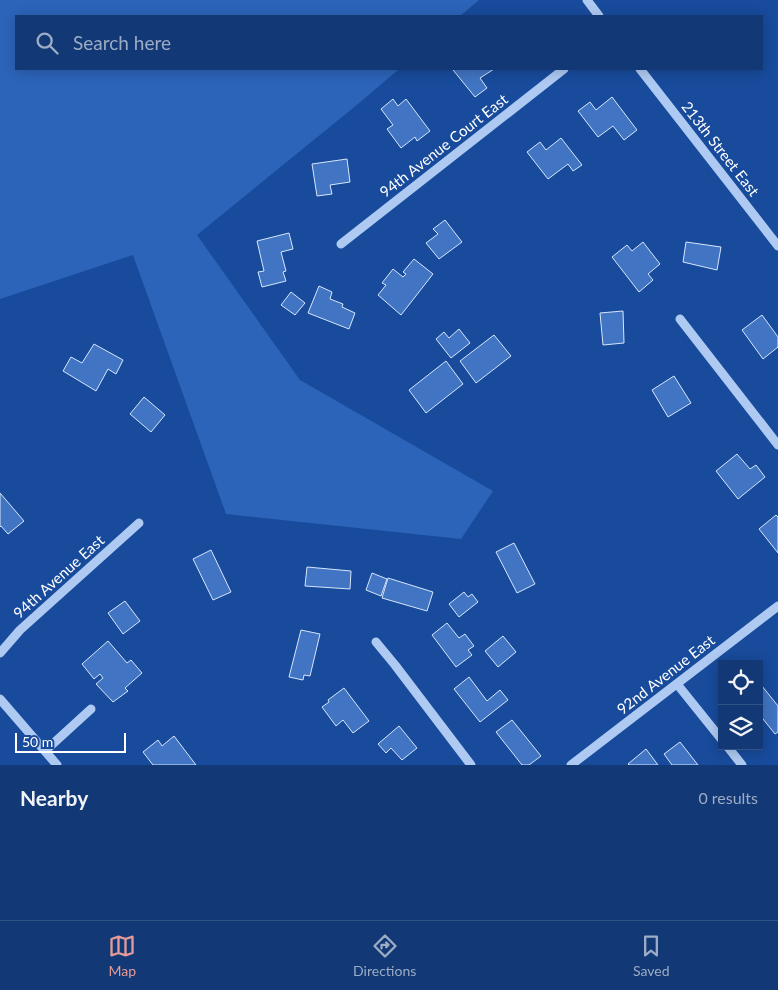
<!DOCTYPE html>
<style>
body{margin:0;font-family:Lato,sans-serif;background:#1b3f7a;color:#f1f3f6}
.controls{position:absolute;right:15px;bottom:15px;display:grid;overflow:hidden;border-radius:0px;box-shadow:0 2px 12px #0003}
.controls button{width:45px;height:45px;display:grid;place-items:center;padding:0;border:0;border-bottom:1px solid #315287;background:#123875;color:#f1f3f6;font:25px sans-serif}
.scale{position:absolute;left:15px;bottom:12px;width:111px;box-sizing:border-box;padding-left:5px;border:2px solid #fff;border-top:0;font-size:14px;line-height:18px;white-space:nowrap;color:#fff;-webkit-text-stroke:4px #184b9c;paint-order:stroke}
.list{margin:0;padding:0;list-style:none}
h2{display:flex;justify-content:space-between;align-items:center;height:65px;margin:0;padding:0 20px;font-size:21px}
h2 small{font-size:16px;font-weight:400;color:#9cacc5}
.icon{flex:none;width:28px;height:28px;fill:none;stroke:currentColor;stroke-width:2;stroke-linecap:round;stroke-linejoin:round}
.map{position:relative;flex:none;width:778px;height:765px;overflow:hidden}
.search{position:absolute;background:#123875;box-shadow:0 2px 12px #0003;left:15px;right:15px;top:15px;height:55px;display:flex;align-items:center;gap:12px;box-sizing:border-box;padding:0 18px;border-radius:0px;color:#9cacc5;font-size:19px}
.sheet{height:155px;background:#123875}
nav{display:flex;justify-content:space-around;align-items:center;box-sizing:border-box;height:70px;border-top:1px solid #315287;background:#123875;font-size:14px;color:#9cacc5}
nav a{display:grid;justify-items:center;gap:2px}
nav .on{color:#e69b98}
.map>svg:first-child{display:block}
</style>
<div class="map">
<svg width="778" height="765" viewBox="0 0 778 765">
<rect width="100%" height="100%" fill="#184b9c"/>
<polygon fill="#2c64b9" points="0,0 479,0 460,16 16,16 16,69 399,69 358,104 197,235 300,380 493,491 461,539 226,514 133,255 0,299"/>
<g fill="#4174c2" stroke="#d7e6fc">
<polygon points="455,69 494,69 480,78 487,88 475,97 453,70"/>
<polygon points="612,97 637,130 624,140 613,126 598,137 578,111 590,102 596,110"/>
<polygon points="393,99 398,106 406,99 430,131 417,141 415,137 401,148 387,129 393,125 381,109"/>
<polygon points="561,138 582,165 573,171 568,164 548,179 527,152 540,142 546,150"/>
<polygon points="347,159 350,182 330,185 332,194 317,196 312,164"/>
<polygon points="445,220 462,242 439,259 426,243 438,234 433,229"/>
<polygon points="289,233 293,249 281,252 286,271 283,272 286,281 262,287 258,272 264,271 257,241"/>
<polygon points="643,242 660,264 648,274 653,280 639,292 612,257 627,245 632,251"/>
<polygon points="686,242 721,247 717,270 683,262"/>
<polygon points="414,259 433,274 401,315 378,295 386,285 382,283 393,269 403,277 406,274 403,272"/>
<polygon points="319,286 332,292 330,299 343,304 342,307 355,313 349,329 308,313"/>
<polygon points="291,292 305,303 295,315 281,305"/>
<polygon points="623,311 624,343 603,345 600,313"/>
<polygon points="762,315 778,337 778,347 763,359 742,330"/>
<polygon points="459,329 470,343 451,358 436,339 444,332 449,338"/>
<polygon points="494,335 511,356 476,383 460,361"/>
<polygon points="94,344 123,360 116,374 108,369 96,391 63,371 71,357 82,363"/>
<polygon points="446,361 463,384 426,413 409,390"/>
<polygon points="674,376 691,403 668,417 652,390"/>
<polygon points="144,397 165,415 151,432 130,414"/>
<polygon points="737,454 750,469 756,465 765,477 738,499 716,471"/>
<polygon points="0,493 24,521 8,534 1,526 0,527"/>
<polygon points="776,515 778,517 778,553 759,529"/>
<polygon points="514,543 535,584 517,593 496,552"/>
<polygon points="211,550 231,592 213,600 193,559"/>
<polygon points="307,567 351,571 350,589 305,586"/>
<polygon points="372,573 387,579 381,596 366,590"/>
<polygon points="388,578 433,592 427,611 382,598"/>
<polygon points="464,592 468,597 472,594 478,602 459,617 449,604"/>
<polygon points="125,601 140,621 123,634 108,613"/>
<polygon points="447,623 459,638 465,634 474,646 468,650 472,655 456,667 432,635"/>
<polygon points="301,630 320,634 310,676 304,675 303,680 289,677"/>
<polygon points="503,636 516,652 498,667 485,651"/>
<polygon points="108,641 127,663 131,660 142,673 125,688 128,691 113,702 96,684 103,678 100,674 94,679 82,664"/>
<polygon points="469,677 487,701 500,690 508,700 480,722 454,689"/>
<polygon points="762,686 778,706 778,732 775,734 759,714 759,689"/>
<polygon points="344,688 369,721 353,733 343,720 336,726 322,707 329,702 328,700"/>
<polygon points="512,720 541,756 529,765 522,765 496,732"/>
<polygon points="399,726 417,748 402,760 391,748 386,753 378,744"/>
<polygon points="174,736 196,765 153,765 143,752 158,740 162,746"/>
<polygon points="680,742 698,765 672,765 664,754"/>
<polygon points="646,749 658,765 629,765 628,764"/>
</g>
<g fill="none" stroke-linecap="round" stroke-linejoin="round">
<g stroke="#afcaf2" stroke-width="9">
<polyline points="587,0 599,16"/>
<polyline points="640,69 778,246"/>
<polyline points="341,244 564,69"/>
<polyline points="680,319 778,445"/>
<polyline points="376,642 395,665 471,765"/>
<polyline points="0,653 20,630 139,523"/>
<polyline points="677,684 722,740"/>
<polyline points="0,699 57,765"/>
<polyline points="727,746 742,765"/>
<polyline points="45,751 91,709"/>
<polyline points="571,765 778,606"/>
</g>
</g>
<g text-anchor="middle" stroke-width="4.5" stroke-linejoin="round" paint-order="stroke">
<g font-size="15" fill="#fff" stroke="#184b9c">
<text transform="translate(444 146) rotate(-38)" y="5">94th Avenue Court East</text>
<text transform="translate(720 149) rotate(52)" y="5">213th Street East</text>
<text transform="translate(59 577) rotate(-42)" y="5">94th Avenue East</text>
<text transform="translate(666 675) rotate(-38)" y="5">92nd Avenue East</text>
</g>
</g>
</svg>
<div class="controls">
<button><svg class="icon" aria-label="locate" viewBox="0 0 24 24"><circle cx="12" cy="12" r="6"/><path d="M12 2v4M12 18v4M2 12h4M18 12h4"/></svg></button>
<button><svg class="icon" aria-label="layers" viewBox="0 0 24 24"><path d="M12 4l9 5-9 5-9-5zM3 14l9 5 9-5"/></svg></button>
</div>
<div class="scale">50 m</div>
<div class="search"><svg class="icon" aria-label="search" viewBox="0 0 24 24"><circle cx="10" cy="10" r="6"/><path d="M15 15l6 6"/></svg>Search here</div>
</div>
<section class="sheet">
<h2>Nearby<small>0 results</small></h2>
<ul class="list">
</ul>
</section>
<nav>
<a class="on"><svg class="icon" aria-label="map" viewBox="0 0 24 24"><path d="M3 6l6-2 6 2 6-2v14l-6 2-6-2-6 2zM9 4v14M15 6v14"/></svg>Map</a>
<a><svg class="icon" aria-label="directions" viewBox="0 0 24 24"><path d="M12 3l9 9-9 9-9-9zM9 14v-3h6M13 9l2 2-2 2"/></svg>Directions</a>
<a><svg class="icon" aria-label="saved" viewBox="0 0 24 24"><path d="M7 4h10v16l-5-4-5 4z"/></svg>Saved</a>
</nav>
